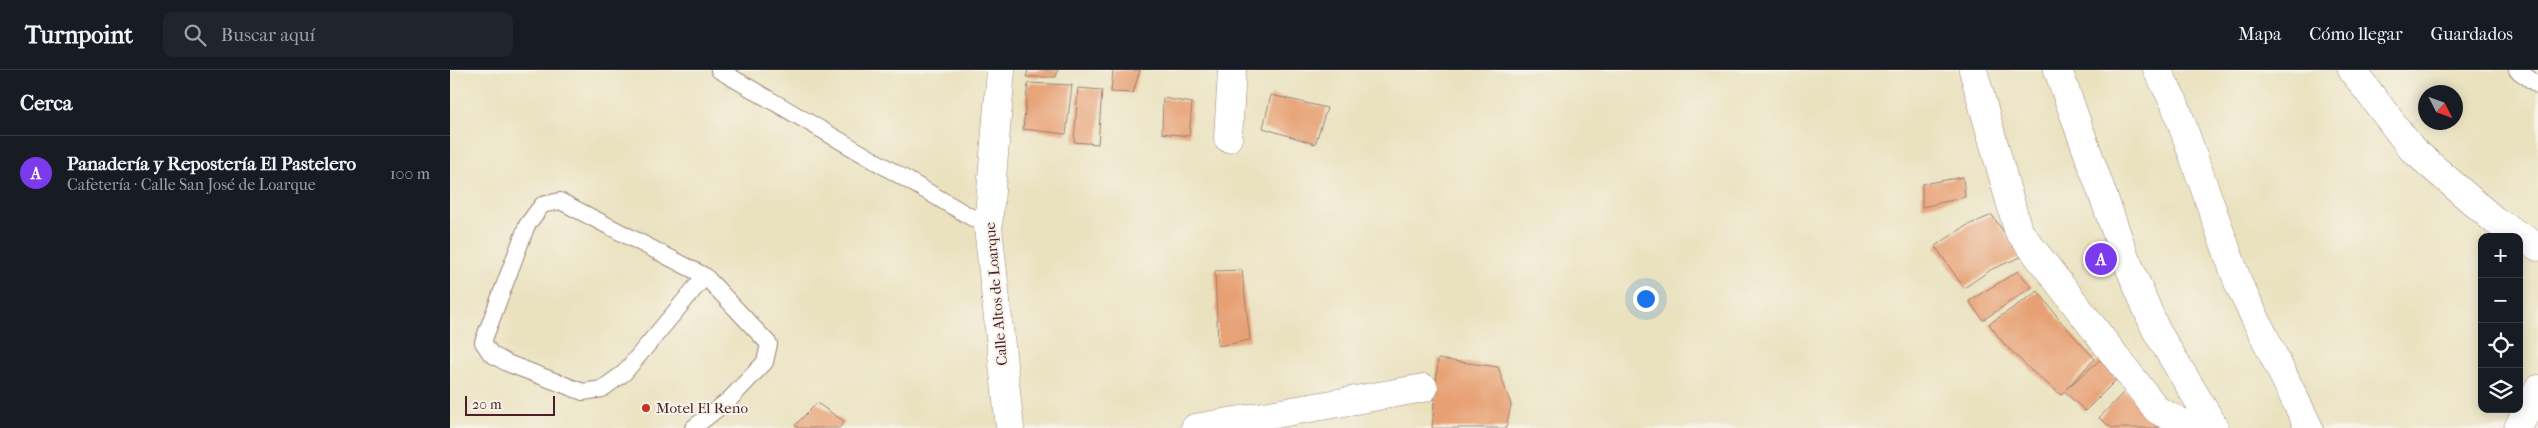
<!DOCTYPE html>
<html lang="es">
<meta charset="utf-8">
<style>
body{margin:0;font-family:"IM FELL French Canon",serif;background:#20242c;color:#f1f3f6}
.controls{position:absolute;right:15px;bottom:15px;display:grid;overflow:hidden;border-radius:10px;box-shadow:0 2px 12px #0003}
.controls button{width:45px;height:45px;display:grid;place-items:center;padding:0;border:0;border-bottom:1px solid #363941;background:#171b24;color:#f1f3f6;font:25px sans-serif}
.compass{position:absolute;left:1968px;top:15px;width:45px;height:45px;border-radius:50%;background:#171b24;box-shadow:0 2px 12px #0003;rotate:132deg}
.scale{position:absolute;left:15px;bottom:12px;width:90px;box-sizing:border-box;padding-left:5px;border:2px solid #4a1f2b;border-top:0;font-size:14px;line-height:18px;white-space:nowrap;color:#4a1f2b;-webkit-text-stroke:4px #f7f3e8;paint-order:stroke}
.you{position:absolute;left:1195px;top:228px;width:18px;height:18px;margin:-12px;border:4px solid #fff;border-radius:50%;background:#1a73e8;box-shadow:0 0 0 8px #1a73e833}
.badge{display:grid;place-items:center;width:32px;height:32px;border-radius:50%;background:#7c3aed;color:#fff;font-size:16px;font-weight:700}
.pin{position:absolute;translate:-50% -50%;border:2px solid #fff;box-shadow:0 1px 5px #0006}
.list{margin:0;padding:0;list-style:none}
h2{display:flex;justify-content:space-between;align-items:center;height:65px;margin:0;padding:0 20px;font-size:21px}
h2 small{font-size:16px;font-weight:400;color:#9ea1a6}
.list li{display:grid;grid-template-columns:32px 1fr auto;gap:15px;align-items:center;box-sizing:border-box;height:75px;padding:0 20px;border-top:1px solid #363941}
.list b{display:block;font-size:19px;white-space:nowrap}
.list p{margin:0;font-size:16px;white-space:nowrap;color:#9ea1a6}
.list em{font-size:16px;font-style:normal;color:#9ea1a6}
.icon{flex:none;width:28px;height:28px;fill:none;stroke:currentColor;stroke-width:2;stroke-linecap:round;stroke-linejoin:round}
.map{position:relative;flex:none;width:2088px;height:358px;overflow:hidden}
header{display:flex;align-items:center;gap:30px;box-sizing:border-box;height:70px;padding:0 25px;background:#171b24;border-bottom:1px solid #363941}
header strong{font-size:24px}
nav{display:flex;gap:28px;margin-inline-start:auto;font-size:18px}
.search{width:350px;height:45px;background:#20242c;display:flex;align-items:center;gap:12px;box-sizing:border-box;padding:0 18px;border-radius:10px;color:#9ea1a6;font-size:19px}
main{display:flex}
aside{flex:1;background:#171b24}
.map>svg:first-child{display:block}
</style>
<header>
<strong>Turnpoint</strong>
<div class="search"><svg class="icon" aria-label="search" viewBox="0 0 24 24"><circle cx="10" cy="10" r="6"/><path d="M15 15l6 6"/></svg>Buscar aquí</div>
<nav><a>Mapa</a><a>Cómo llegar</a><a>Guardados</a></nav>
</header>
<main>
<aside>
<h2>Cerca<small></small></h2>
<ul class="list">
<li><span class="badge">A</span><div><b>Panadería y Repostería El Pastelero</b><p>Cafetería · Calle San José de Loarque</p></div><em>100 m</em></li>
</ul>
</aside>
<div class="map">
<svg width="2088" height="358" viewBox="0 0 2088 358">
<rect width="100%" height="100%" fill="#f7f3e8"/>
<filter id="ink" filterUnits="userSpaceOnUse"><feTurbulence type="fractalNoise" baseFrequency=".02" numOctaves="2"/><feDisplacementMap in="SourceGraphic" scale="10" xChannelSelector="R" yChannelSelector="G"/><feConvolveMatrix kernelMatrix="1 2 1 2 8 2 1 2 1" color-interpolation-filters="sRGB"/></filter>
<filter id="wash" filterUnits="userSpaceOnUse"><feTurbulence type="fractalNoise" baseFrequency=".0096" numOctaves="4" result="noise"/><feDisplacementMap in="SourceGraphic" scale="20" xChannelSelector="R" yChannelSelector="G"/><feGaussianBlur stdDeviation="1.12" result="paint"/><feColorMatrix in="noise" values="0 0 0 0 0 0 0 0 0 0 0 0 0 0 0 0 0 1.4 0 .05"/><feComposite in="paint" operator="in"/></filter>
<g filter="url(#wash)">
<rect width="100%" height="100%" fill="#eae2bf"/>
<g id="blocks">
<g fill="#e7a073">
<polygon points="578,0 608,0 606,7 576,7"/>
<polygon points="663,0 690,0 683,23 661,22"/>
<polygon points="578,13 622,15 616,64 573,59"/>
<polygon points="628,18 652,20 648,74 624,72"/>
<polygon points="821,25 877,38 865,74 813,58"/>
<polygon points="713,28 742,33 739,66 712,63"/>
<polygon points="1513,107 1515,127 1472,137 1472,114"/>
<polygon points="1542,145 1571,187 1542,199 1514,218 1485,176 1516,156"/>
<polygon points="792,200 800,270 768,276 765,201"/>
<polygon points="1568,201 1582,217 1533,250 1519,231"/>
<polygon points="1588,221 1612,253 1645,289 1616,319 1650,290 1669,307 1635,341 1614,321 1611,325 1582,301 1554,274 1539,254"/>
<polygon points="988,289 1048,297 1061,335 1056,358 982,358"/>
<polygon points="1675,321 1712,353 1708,358 1662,358 1649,348"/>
<polygon points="367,333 395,352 389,358 348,358 345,355"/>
</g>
</g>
</g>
<g filter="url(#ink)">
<use href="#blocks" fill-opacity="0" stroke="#9a8075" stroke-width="1"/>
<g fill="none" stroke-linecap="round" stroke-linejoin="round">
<defs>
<g id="service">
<polyline points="269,0 538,157"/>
<polyline points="2067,0 2088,15"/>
<polyline points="243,358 280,329 315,292 319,274 255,206 110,131 92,135 77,155 33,272 41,284 57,293 133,322 152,319 174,303 255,206"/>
</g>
<g id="minor">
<polyline points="551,0 538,157 560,358"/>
<polyline points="1523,0 1568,160 1707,340 1742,358"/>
<polyline points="1608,0 1675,187 1706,260 1765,358"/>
<polyline points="1707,0 1724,32 1789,215 1859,358"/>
<polyline points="1902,0 1962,79 2044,150 2088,177"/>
<polyline points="778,68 782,0"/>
<polyline points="745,358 974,318"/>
<polyline points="2068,358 2088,319"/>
</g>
</defs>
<use href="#service" stroke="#9a8075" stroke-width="18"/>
<use href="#minor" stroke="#9a8075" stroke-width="29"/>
<use href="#service" stroke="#fff" stroke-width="16"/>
<use href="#minor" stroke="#fff" stroke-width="28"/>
</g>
</g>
<circle fill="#c8321e" stroke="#f7f3e8" stroke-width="2" cx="196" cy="338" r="5"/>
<g text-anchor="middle" stroke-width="4" stroke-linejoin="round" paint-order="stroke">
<g font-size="15" fill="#4a1f2b" stroke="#f7f3e8">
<text transform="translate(546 224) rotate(-95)" y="5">Calle Altos de Loarque</text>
</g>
<g font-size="15" fill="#4a1f2b" stroke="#f7f3e8" text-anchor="start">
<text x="206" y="343">Motel El Reno</text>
</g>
</g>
</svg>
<div class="controls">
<button>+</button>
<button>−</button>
<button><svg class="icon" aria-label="locate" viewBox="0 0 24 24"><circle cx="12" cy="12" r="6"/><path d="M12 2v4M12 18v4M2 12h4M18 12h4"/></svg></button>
<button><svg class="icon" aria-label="layers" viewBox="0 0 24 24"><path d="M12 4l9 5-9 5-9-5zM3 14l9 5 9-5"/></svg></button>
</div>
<svg class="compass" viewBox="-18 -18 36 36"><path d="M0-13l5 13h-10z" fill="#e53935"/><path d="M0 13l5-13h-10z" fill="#9ea1a6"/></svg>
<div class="scale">20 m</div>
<div class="you"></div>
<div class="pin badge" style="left:1651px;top:189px">A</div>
</div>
</main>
